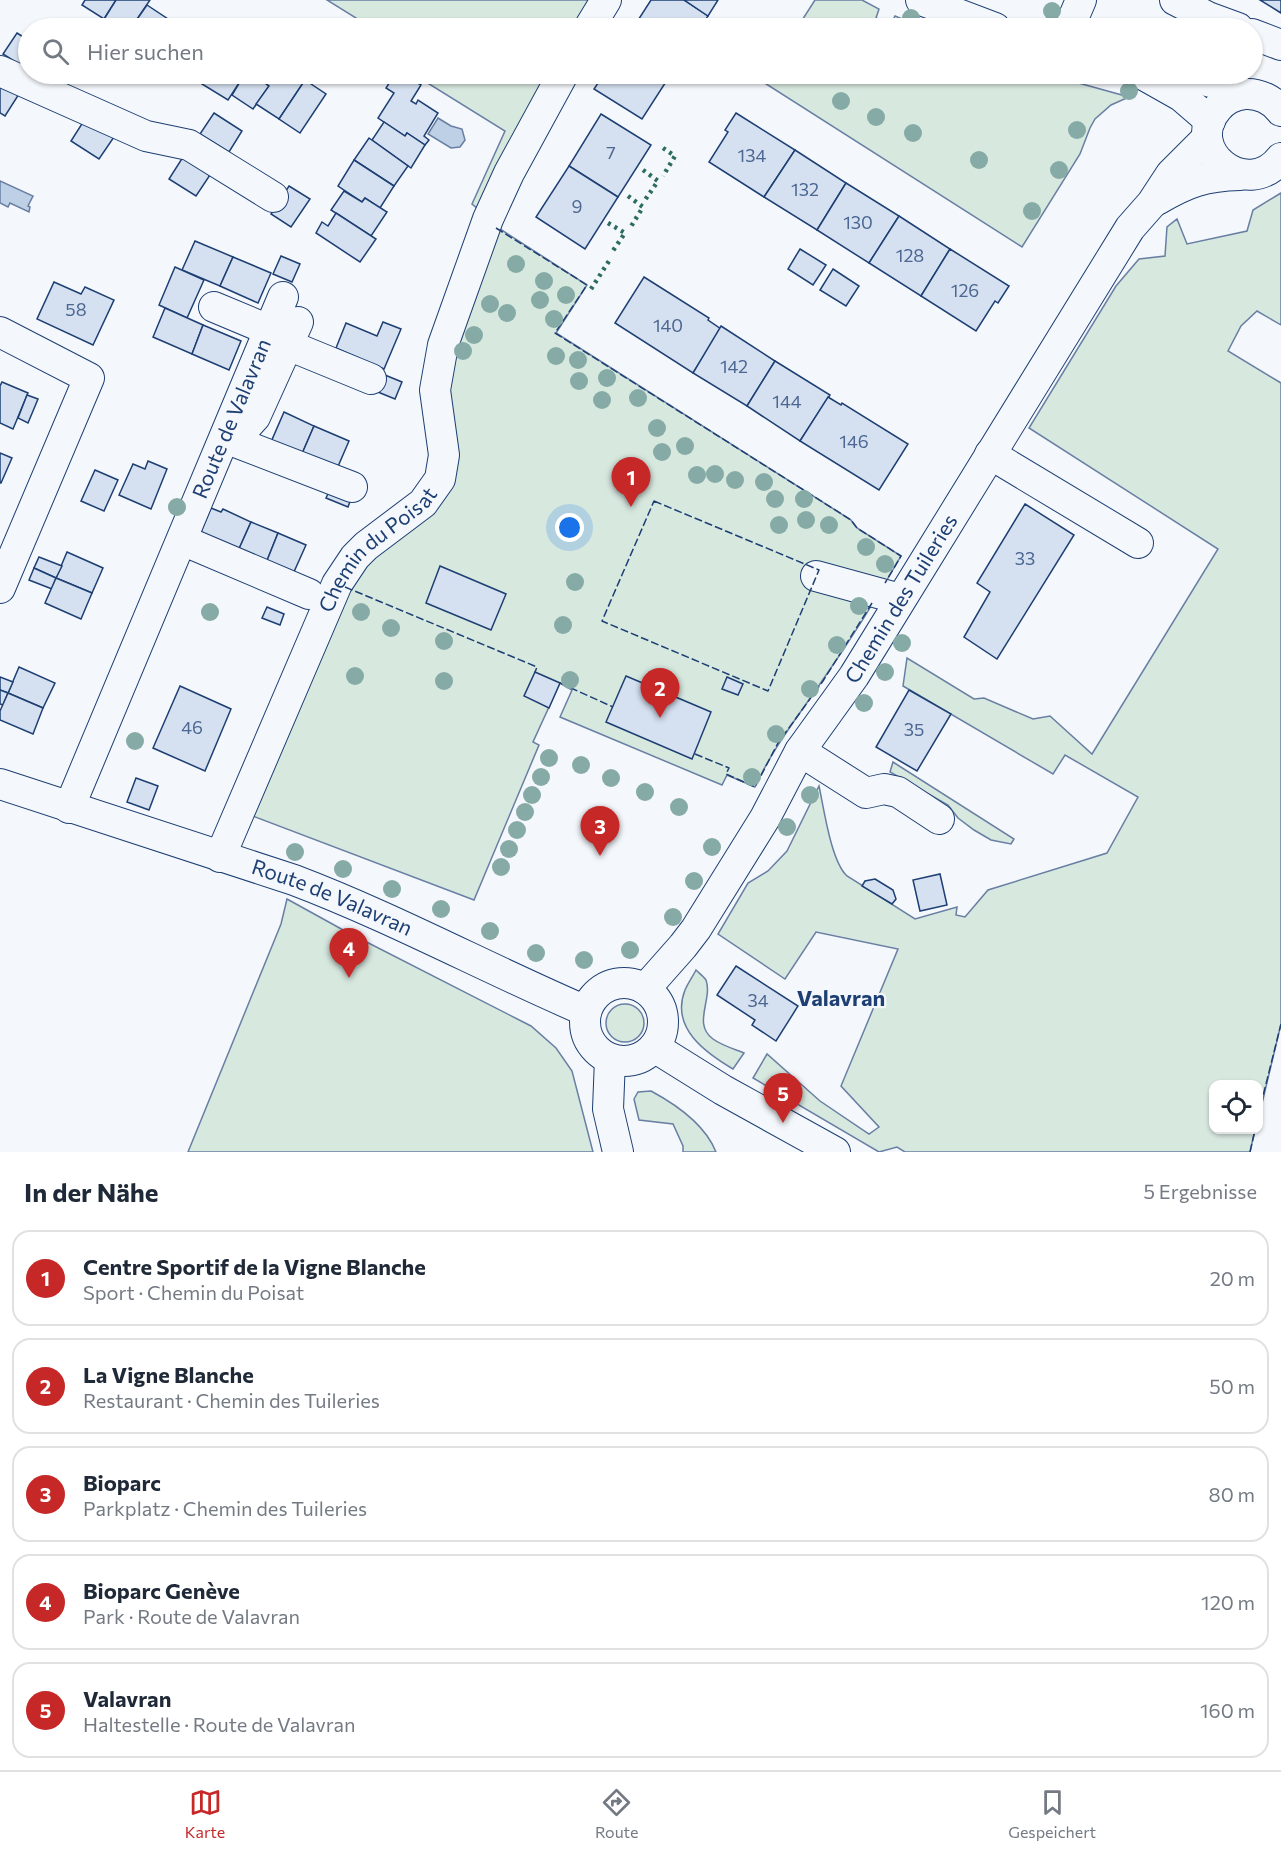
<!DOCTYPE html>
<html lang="de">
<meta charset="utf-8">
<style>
body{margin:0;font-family:Commissioner,sans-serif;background:#f6f6f7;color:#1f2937}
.controls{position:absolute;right:18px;bottom:18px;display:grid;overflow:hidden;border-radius:12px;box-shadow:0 2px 4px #0004}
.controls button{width:54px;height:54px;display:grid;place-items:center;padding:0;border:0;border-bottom:2px solid #e0e1e3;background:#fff;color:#1f2937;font:30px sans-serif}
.you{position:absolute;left:570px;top:528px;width:21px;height:21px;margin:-15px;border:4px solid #fff;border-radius:50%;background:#1a73e8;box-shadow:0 0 0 9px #1a73e833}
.badge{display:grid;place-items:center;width:39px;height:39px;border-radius:50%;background:#c62828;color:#fff;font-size:20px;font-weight:700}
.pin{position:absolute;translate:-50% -50px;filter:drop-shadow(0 2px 3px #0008)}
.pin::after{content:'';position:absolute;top:32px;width:21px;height:18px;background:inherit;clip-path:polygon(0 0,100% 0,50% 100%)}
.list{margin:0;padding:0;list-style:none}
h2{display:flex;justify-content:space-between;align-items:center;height:78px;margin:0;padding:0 24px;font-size:26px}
h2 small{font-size:20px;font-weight:400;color:#747a83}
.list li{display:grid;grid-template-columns:39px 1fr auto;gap:18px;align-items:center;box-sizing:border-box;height:96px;margin:0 12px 12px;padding:0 12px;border:2px solid #e0e1e3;border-radius:18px}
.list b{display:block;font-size:22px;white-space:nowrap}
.list p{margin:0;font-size:20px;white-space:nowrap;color:#747a83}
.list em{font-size:20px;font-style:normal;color:#747a83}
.icon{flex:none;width:33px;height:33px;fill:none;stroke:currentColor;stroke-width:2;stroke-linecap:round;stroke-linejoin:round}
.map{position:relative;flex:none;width:1281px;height:1152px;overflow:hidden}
.search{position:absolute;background:#fff;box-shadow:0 2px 4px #0004;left:18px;right:18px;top:18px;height:66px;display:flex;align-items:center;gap:15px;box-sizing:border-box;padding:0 21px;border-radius:33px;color:#747a83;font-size:22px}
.sheet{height:618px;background:#fff}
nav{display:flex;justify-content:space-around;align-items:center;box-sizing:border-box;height:84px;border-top:2px solid #e0e1e3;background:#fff;font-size:16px;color:#747a83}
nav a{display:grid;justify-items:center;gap:3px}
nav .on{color:#c62828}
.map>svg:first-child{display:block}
</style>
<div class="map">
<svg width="1281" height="1152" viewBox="0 0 1281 1152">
<rect width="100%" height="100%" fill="#f4f7fb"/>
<g fill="#d7e8df" stroke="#687fa3" stroke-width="1.5">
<polygon points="327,0 589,0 574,28 372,28"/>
<polygon points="815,0 862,0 879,9 876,18 891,24 895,16 924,28 797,28"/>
<polygon points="413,74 550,74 477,208 472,204 505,131"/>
<polygon points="769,74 1046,74 1129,97 1111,105 1095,119 1090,128 1080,154 1022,247 763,82"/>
<path d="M1281,193V325L1257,311L1241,326L1228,351L1281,383V1024L1259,1116L1258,1084H1214V1130H1255L1250,1152H905L897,1147L879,1152L753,1078L767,1054L820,1101L869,1134L879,1127L841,1086L898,949L816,932L785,979L718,934L748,883L768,871L787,851L819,786C824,809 831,861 847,876L915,919L957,907L956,915L965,917L988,890L1107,853L1138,797L1065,755L1053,774L903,686L907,658L974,699L984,698L1033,719L1050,716L1092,754L1218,549L1029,428L1116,286L1139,259L1165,256L1167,227L1177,219L1187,244L1247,231L1253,210Z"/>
<path d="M497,227L587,285L556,333L851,520L857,528L901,556C877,598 850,641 822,681C797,718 774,746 755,787L727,775L722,785L560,717L572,690L560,683L533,742L539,745L474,900L250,815L352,574L426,511L445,387Z"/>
<polygon points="893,762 1014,839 1011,844 991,840 974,830 958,818 948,805 890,772"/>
<polygon points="287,899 345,931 531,1026 556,1048 572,1071 593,1152 188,1152 281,924"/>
<path d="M696,970C699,973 704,977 706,980C713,999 692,1024 713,1039C721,1045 734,1049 744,1053L733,1069C706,1053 670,1028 685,990C688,983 693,976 696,970Z"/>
<circle cx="625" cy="1023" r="19"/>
<path d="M651,1091C677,1105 705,1124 716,1152H683V1146L673,1124L639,1120L634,1099L638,1092Z"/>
</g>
<g fill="#bed0e5" stroke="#687fa3" stroke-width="1.5">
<polygon points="438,118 451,126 462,129 465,140 460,147 451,148 428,134"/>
<polygon points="0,181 33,196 28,206 30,207 29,212 10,203 8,207 0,203"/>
</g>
<g fill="#d5e0f0" stroke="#1d3f73" stroke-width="1.5">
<polygon points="85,0 116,0 104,19 82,5"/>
<polygon points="116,0 150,0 131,28 109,28 101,24"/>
<polygon points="651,0 684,0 708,16 700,28 633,28"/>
<polygon points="684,0 718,0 708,16"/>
<polygon points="1260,0 1281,0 1281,13"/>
<polygon points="147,5 171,21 166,28 131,28"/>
<polygon points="171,21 182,28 166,28"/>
<polygon points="17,33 28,40 28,70 3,54"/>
<polygon points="209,74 239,74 243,77 228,100 202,84"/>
<polygon points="239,74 272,74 265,83 269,86 253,109 232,95 243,77"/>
<polygon points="272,74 295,74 305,80 279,119 256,104 269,86 265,83"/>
<polygon points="395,74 403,74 421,85 411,101 416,104 418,100 438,113 424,136 429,140 425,145 407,133 405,136 378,118 394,93 386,88"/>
<polygon points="604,74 671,74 642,119 594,89"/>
<polygon points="305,80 326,94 300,133 279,119"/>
<polygon points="0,82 19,94 5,116 0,113"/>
<polygon points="214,113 242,131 229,152 200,134"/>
<polygon points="736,113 795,150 764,197 709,162 728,132 725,130"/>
<polygon points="601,114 651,145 618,197 569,166"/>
<polygon points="85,119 114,137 99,159 71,141"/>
<polygon points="384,122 405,136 407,133 425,145 411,168 372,140"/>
<polygon points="369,138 408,166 394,186 354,160"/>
<polygon points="795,150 846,183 817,230 764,197"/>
<polygon points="183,157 210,175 196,196 169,179"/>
<polygon points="354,160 394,186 380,208 365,198 362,202 338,186"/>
<polygon points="569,166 618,197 585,249 536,217"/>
<polygon points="846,183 899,216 869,263 817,230"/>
<polygon points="289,186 310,199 291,227 271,214"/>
<polygon points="344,191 362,202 365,198 387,212 371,236 331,210"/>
<polygon points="336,213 376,239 360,262 316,233 322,222 328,226"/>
<polygon points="899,216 950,249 921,296 869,263"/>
<polygon points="195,241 233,257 220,286 182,270"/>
<polygon points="800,249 826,265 813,285 788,269"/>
<polygon points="950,249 1009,286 998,303 995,301 976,331 921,296"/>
<polygon points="281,256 300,264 292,282 273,274"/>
<polygon points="233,257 271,273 258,303 220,286"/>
<polygon points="175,267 204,280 187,318 159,305"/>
<polygon points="833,269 859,286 846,306 820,290"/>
<polygon points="644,277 709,318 708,320 721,329 693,373 615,323"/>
<polygon points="54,282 81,294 85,287 114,300 93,345 37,319"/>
<polygon points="165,308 203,325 192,354 153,337"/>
<polygon points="383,322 401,329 384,369 336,348 346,323 377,336"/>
<polygon points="203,325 241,341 229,370 192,354"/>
<polygon points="721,326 775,361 747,406 693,373"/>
<polygon points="775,361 830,395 800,441 747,406"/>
<polygon points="380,373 402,382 395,399 373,390"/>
<polygon points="2,382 28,393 13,429 0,423 0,386"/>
<polygon points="27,395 38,399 28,423 18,418"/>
<polygon points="828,397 841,405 842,403 908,444 879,490 800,441"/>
<polygon points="284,412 314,426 301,456 271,442"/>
<polygon points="314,426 349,441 336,471 301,456"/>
<polygon points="0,453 12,458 1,483 0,483"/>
<polygon points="148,461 167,469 151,509 119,495 133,464 145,469"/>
<polygon points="95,470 118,480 104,511 81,501"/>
<polygon points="331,487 352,496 348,507 326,498"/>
<polygon points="1025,504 1074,535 997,659 964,637 990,592 977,583"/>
<polygon points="211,508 221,512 223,509 251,522 238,551 201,532"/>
<polygon points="251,522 278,533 266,563 238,551"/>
<polygon points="278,533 306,545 293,574 266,563"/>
<polygon points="67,552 103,568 92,593 56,578"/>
<polygon points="39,557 62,566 56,578 34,568"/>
<polygon points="440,566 506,594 491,630 426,603"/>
<polygon points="34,568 56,578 52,589 29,580"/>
<polygon points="56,578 92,593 81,619 45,603"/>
<polygon points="267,607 284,614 280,625 262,618"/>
<polygon points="19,667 55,683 43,708 8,693"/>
<polygon points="535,672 560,683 549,708 524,696"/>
<polygon points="626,676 711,712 692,759 606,722"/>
<polygon points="0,677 13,682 8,693 0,690"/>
<polygon points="727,677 743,684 738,695 722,689"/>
<polygon points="180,686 231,709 205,771 153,748"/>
<polygon points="0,690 8,693 3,705 0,704"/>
<polygon points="909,690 951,714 917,771 876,747"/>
<polygon points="8,693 43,708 33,734 0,720 0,711"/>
<polygon points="136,778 158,786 149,810 127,802"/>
<polygon points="940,874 947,905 920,911 913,880"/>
<polygon points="875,879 893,890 896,899 892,904 862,886 865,881"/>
<polygon points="736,966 798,1006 776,1041 752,1025 755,1020 717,995"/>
</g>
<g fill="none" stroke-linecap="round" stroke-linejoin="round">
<defs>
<g id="minor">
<polyline points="921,0 995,28"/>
<polyline points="1175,0 1208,17 1238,28"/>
<polyline points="589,28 606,0"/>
<polyline points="1069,28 1081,0"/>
<polyline points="1252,34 1281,45"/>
<polyline points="0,71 146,136 189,145 273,197"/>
<polyline points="1142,74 1181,96 1210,121"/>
<polyline points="1180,74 1226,86 1245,94"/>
<path d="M1281,111C1273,100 1259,93 1245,94C1234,95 1224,100 1217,109C1182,150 1247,202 1281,158"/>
<path d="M1157,200C1187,182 1205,176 1240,175"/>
<polyline points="214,307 269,330"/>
<polyline points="0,332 89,378 0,588"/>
<polyline points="288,345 371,379"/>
<polyline points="245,428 255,417 298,322"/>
<polyline points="225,438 352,487"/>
<polyline points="990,454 1138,543"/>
<polyline points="182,540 309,594"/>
<polyline points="816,576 900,599"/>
<polyline points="800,751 866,793 884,789 898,792 939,819"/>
<path id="s1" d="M0,784L294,880C394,918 488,969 586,1011"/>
<path id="s2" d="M69,808L283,297"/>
<path id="s3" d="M220,857L337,584L355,557L366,546L423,503L440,479L444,455L435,390L443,345L488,219L509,173L563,74"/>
<circle cx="624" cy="1022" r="39"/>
<path id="s4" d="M645,989L683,946L696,929L765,818L800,751L854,676L1130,228L1152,203L1171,174L1207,138"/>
<polyline points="654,1047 723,1090 835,1152"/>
<polyline points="610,1059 608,1109 618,1152"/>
</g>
</defs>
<use href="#minor" stroke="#1d3f73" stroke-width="32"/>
<use href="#minor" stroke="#f4f7fb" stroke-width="30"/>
<g stroke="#2c6c60" stroke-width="4.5" stroke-dasharray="3 4.5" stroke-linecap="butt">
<polyline points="663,148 675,156 663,176"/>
<polyline points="643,170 658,181 645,200"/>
<polyline points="628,196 643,207 630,228"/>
<polyline points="608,223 625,233 612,252"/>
<polyline points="591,289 609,261"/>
</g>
<g stroke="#1d3f73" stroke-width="1.5" stroke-dasharray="8 3" stroke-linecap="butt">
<polyline points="496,228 587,285 555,333 851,520 857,528 901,556 885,583"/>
<polygon points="654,501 819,570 768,691 602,621"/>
<polyline points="345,587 537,667 535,672"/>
<polyline points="560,683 613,707"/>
<polyline points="695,754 729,768 726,774 755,787 778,743 823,681 872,603"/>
<polyline points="1258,1116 1281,1024"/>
<polyline points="1250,1152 1255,1130"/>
</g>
</g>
<g fill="#86aba6">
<circle cx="1052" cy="11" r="9"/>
<circle cx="911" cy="18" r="9"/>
<circle cx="1129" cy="91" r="9"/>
<circle cx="841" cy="101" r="9"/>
<circle cx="876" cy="117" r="9"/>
<circle cx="1077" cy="130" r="9"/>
<circle cx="913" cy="133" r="9"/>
<circle cx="979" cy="160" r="9"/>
<circle cx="1059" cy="170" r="9"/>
<circle cx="1032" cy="211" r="9"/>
<circle cx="516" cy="264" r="9"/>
<circle cx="544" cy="281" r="9"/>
<circle cx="566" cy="295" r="9"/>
<circle cx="540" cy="300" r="9"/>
<circle cx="490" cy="304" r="9"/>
<circle cx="507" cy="313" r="9"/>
<circle cx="554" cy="319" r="9"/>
<circle cx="474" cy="335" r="9"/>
<circle cx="463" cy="351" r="9"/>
<circle cx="556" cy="356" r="9"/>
<circle cx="578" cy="360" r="9"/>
<circle cx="607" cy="378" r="9"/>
<circle cx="579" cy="381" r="9"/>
<circle cx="638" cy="398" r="9"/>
<circle cx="602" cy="400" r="9"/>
<circle cx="657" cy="428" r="9"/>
<circle cx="685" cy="446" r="9"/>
<circle cx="662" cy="452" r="9"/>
<circle cx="715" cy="474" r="9"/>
<circle cx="629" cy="475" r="9"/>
<circle cx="697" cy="475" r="9"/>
<circle cx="735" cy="480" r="9"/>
<circle cx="764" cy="482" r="9"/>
<circle cx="775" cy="499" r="9"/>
<circle cx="804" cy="499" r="9"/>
<circle cx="177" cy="507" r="9"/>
<circle cx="806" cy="520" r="9"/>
<circle cx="779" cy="525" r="9"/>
<circle cx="829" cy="525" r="9"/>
<circle cx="866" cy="547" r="9"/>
<circle cx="885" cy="564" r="9"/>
<circle cx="575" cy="582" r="9"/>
<circle cx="859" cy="606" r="9"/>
<circle cx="210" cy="612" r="9"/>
<circle cx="361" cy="612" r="9"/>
<circle cx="563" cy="625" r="9"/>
<circle cx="391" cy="628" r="9"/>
<circle cx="444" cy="641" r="9"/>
<circle cx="902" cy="643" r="9"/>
<circle cx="837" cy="645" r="9"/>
<circle cx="885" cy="672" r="9"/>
<circle cx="355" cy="676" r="9"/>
<circle cx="570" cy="680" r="9"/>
<circle cx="444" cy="681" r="9"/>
<circle cx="810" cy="689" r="9"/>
<circle cx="864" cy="703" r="9"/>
<circle cx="776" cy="734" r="9"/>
<circle cx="135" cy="741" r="9"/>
<circle cx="549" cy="758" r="9"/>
<circle cx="581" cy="765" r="9"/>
<circle cx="541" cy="777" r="9"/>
<circle cx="752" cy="777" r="9"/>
<circle cx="611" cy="778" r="9"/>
<circle cx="645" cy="792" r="9"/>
<circle cx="532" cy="795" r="9"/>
<circle cx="810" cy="795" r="9"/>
<circle cx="679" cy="807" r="9"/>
<circle cx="525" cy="812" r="9"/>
<circle cx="787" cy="827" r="9"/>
<circle cx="517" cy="830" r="9"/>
<circle cx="712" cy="847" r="9"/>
<circle cx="509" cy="849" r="9"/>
<circle cx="295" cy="852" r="9"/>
<circle cx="501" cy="867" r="9"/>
<circle cx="343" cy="869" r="9"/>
<circle cx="694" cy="881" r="9"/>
<circle cx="392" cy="889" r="9"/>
<circle cx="441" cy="909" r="9"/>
<circle cx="673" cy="917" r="9"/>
<circle cx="490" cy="931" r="9"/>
<circle cx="630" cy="950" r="9"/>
<circle cx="536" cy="953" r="9"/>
<circle cx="584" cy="960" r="9"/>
</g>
<g text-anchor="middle" stroke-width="4.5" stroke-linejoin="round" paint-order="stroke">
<g font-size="18" fill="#4b6792">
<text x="611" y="159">7</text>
<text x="752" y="162">134</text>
<text x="805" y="196">132</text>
<text x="577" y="213">9</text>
<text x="858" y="229">130</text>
<text x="910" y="262">128</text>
<text x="965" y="297">126</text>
<text x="76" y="316">58</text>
<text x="668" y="332">140</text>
<text x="734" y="373">142</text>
<text x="787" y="408">144</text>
<text x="854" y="448">146</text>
<text x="1025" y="565">33</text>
<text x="192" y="734">46</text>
<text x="914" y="736">35</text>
<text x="758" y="1007">34</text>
</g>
<g font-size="21" fill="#1d3f73" stroke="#f4f7fb">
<text dy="7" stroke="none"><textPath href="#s2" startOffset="422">Route de Valavran</textPath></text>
<text dy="7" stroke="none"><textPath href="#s3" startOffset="350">Chemin du Poisat</textPath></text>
<text dy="7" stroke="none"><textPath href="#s4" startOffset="468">Chemin des Tuileries</textPath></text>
<text dy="7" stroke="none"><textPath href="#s1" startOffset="351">Route de Valavran</textPath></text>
</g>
<g font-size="22" font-weight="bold" fill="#1d3f73" stroke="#f4f7fb">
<text x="841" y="1006">Valavran</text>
</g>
</g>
</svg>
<div class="controls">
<button><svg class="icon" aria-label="locate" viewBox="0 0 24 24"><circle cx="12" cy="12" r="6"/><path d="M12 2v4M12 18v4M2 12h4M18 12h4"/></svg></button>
</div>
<div class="you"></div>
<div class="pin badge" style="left:631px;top:507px">1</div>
<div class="pin badge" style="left:660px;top:718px">2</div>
<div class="pin badge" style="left:600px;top:856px">3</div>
<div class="pin badge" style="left:349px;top:978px">4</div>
<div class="pin badge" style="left:783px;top:1123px">5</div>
<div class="search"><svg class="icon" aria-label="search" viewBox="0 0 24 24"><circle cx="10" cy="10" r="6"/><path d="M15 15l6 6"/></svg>Hier suchen</div>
</div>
<section class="sheet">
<h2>In der Nähe<small>5 Ergebnisse</small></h2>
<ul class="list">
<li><span class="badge">1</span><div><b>Centre Sportif de la Vigne Blanche</b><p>Sport · Chemin du Poisat</p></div><em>20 m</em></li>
<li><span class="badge">2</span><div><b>La Vigne Blanche</b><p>Restaurant · Chemin des Tuileries</p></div><em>50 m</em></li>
<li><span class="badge">3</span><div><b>Bioparc</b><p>Parkplatz · Chemin des Tuileries</p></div><em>80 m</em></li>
<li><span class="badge">4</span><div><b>Bioparc Genève</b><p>Park · Route de Valavran</p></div><em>120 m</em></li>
<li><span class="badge">5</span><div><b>Valavran</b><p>Haltestelle · Route de Valavran</p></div><em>160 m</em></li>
</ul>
</section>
<nav>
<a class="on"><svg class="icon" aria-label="map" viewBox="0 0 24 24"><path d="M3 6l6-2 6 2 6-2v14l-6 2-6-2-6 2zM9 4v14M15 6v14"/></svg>Karte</a>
<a><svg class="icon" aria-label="directions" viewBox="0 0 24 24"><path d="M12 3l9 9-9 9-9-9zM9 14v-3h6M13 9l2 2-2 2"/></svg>Route</a>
<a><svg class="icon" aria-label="saved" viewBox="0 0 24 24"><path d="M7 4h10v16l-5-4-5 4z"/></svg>Gespeichert</a>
</nav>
